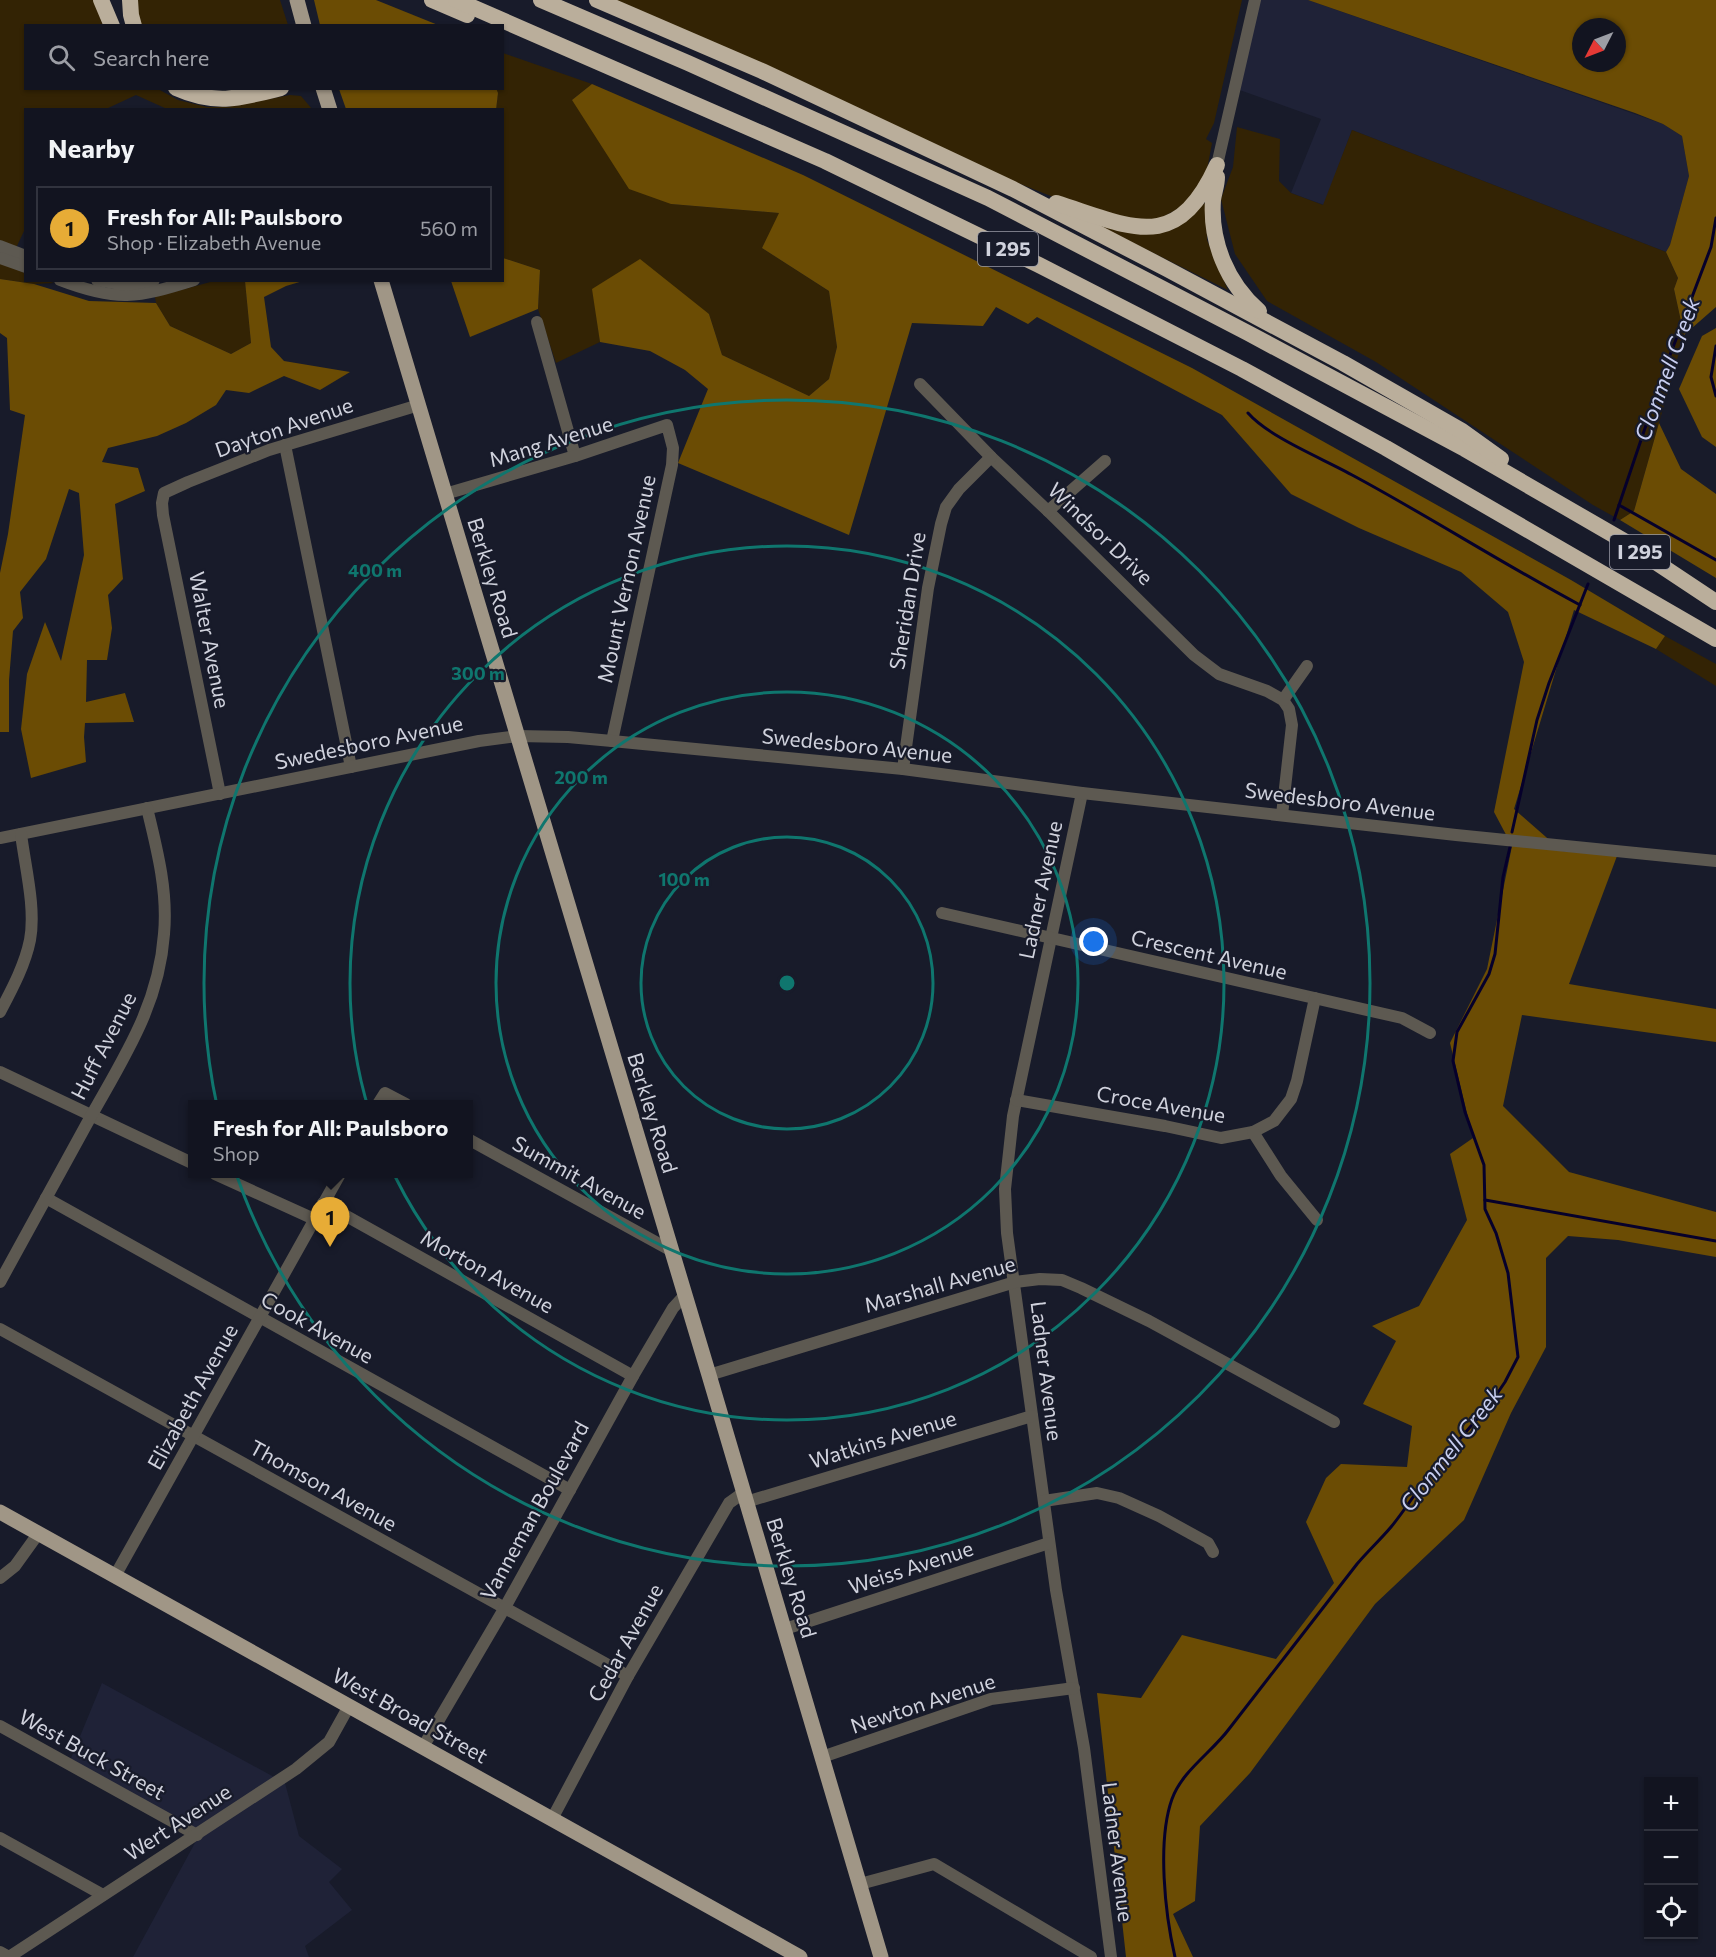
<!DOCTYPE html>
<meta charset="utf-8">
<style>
body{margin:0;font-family:Commissioner,sans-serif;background:#1f212d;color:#f1f3f6}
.controls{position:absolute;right:18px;bottom:18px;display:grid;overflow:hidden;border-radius:0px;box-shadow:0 2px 4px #0004}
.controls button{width:54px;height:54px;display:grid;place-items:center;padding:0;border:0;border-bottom:2px solid #31333e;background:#121420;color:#f1f3f6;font:30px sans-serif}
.compass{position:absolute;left:1572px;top:18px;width:54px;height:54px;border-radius:50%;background:#121420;box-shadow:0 2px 4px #0004;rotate:228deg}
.you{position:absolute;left:1094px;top:942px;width:21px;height:21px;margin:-15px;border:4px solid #fff;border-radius:50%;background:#1a73e8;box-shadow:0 0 0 9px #1a73e833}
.badge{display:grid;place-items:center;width:39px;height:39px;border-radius:50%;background:#e7ac36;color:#111;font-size:20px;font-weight:700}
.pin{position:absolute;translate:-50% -50px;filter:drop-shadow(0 2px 3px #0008)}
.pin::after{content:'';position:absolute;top:32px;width:21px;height:18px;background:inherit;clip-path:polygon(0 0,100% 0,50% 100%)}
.popup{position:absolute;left:188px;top:1100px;width:285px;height:78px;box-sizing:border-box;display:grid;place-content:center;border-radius:0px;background:#121420;filter:drop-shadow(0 2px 4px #0005);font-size:20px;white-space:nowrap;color:#9c9ea5}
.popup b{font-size:22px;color:#f1f3f6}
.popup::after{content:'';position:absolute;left:50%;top:100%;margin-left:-12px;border:12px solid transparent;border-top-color:#121420}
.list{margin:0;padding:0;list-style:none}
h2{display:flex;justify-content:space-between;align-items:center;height:78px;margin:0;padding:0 24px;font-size:26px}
h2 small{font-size:20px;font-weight:400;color:#9c9ea5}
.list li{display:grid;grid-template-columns:39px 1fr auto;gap:18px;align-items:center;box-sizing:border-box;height:84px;margin:0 12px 12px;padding:0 12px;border:2px solid #31333e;border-radius:0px}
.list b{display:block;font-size:22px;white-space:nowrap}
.list p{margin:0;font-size:20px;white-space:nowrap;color:#9c9ea5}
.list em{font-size:20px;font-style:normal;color:#9c9ea5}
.icon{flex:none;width:33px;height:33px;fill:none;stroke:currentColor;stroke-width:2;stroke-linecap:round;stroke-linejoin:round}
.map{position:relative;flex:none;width:1716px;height:1957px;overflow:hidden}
.search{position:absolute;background:#121420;box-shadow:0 2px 4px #0004;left:24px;top:24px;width:480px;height:66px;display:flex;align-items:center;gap:15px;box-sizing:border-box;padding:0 21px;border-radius:0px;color:#9c9ea5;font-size:22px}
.panel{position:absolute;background:#121420;box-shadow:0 2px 4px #0004;left:24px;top:108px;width:480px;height:174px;border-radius:0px}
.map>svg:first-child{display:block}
</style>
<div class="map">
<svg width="1716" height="1957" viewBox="0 0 1716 1957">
<rect width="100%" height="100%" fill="#181b2a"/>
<g fill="#1f2237">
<polygon points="1253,0 1308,0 1663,124 1682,136 1689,176 1670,245 1666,252 1352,130 1324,205 1291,193 1321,119 1234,88"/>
<polygon points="102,1683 285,1783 299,1836 342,1869 329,1882 352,1910 305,1946 309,1957 133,1957 196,1841 67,1768"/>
</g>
<g fill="#332304">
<polygon points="0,0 94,0 103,25 26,26 26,88 158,89 178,100 207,107 227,107 290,95 301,96 312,109 167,109 136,95 106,109 26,110 25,229 16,248 0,242"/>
<polygon points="136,0 280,0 288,25 140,25"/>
<polygon points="608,0 1242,0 1214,123 1206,139 1212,143 1206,175 1191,202 1157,220 1136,222 1076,206 995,174"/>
<polygon points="503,53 592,84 572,100 671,204 780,213 762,248 829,291 837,347 829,379 809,396 722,355 709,314 593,289 600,342 556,363 538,309 540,270 503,258 502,110 496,110 498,93 496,89 502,88"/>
<polygon points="1237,127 1280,139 1279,181 1291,193 1323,205 1352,130 1666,252 1678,278 1674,289 1684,335 1634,511 1620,520 1593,505 1376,362 1267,301 1235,254 1221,199 1233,167"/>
<polygon points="1206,202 1207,240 1228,290 1099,226 1172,230"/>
<polygon points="0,263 25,273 26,280 47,281 54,283 34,284 0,279"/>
<polygon points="214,281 245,281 251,343 231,354 170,326 156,303 155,297"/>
<polygon points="1665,636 1716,664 1716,686 1656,649"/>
</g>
<g fill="#6b4c04" fill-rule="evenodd">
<polygon points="314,0 376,0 438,25 320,25"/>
<path d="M1308,0H1716V307L1684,335L1674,289L1678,278L1666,252L1670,245L1689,176L1682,136L1663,124L1635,113ZM1581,27H1617V63H1581Z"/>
<polygon points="592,84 803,175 1192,368 1571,580 1665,636 1656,649 1574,610 1514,809 1562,851 1617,856 1569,984 1716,1009 1716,1042 1522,1015 1503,1106 1569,1172 1716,1212 1716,1257 1618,1240 1568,1236 1546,1258 1546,1347 1511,1413 1464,1520 1375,1604 1250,1773 1200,1826 1195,1901 1173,1914 1193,1957 1126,1957 1097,1693 1141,1698 1182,1635 1276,1659 1334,1583 1306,1522 1326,1478 1341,1464 1407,1467 1412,1426 1363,1404 1396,1341 1372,1326 1419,1306 1467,1220 1450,1154 1473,1138 1450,1043 1487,969 1512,846 1494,812 1524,662 1508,612 1461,572 1359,528 1291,494 1222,415 1037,317 1028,324 996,307 983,326 912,323 849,535 678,463 708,389 685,370 650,351 600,342 592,289 640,259 709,314 722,355 809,396 829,379 837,347 829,291 762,248 779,213 671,204 629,189 572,100"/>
<polygon points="496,88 498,93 496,110 346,109 339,89"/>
<polygon points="503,258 540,270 538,309 470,337 451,281 502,280"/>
<polygon points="0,279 34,284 89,301 156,303 170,326 231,354 251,343 245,281 303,281 286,286 264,297 271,347 284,361 350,372 320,390 284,376 249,393 226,390 216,405 186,423 157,436 108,448 102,462 138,468 145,491 115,504 123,579 108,595 112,628 107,660 87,660 86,702 125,693 134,722 85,723 84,737 86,762 31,778 21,729 27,674 45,622 61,661 84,555 79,493 69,489 46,559 20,592 23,618 13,631 9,680 9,732 0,732 0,573 8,534 25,415 10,410 7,338 0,333"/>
<polygon points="1716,328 1716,447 1702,437 1679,389 1702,336"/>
<polygon points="1659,423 1681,469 1716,494 1716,578 1620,520 1634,511"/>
</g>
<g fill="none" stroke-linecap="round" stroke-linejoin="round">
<g stroke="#06002b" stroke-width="3">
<polyline points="1716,346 1711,377 1716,396"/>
<path d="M1248,413C1270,438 1324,459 1354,476C1430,517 1503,564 1580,605"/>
<polyline points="1619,505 1716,560"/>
<polyline points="1614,520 1667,363 1711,247 1716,218"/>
<polyline points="1512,832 1537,720 1549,683 1588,584"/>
<polyline points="1485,1200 1716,1241"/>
<path d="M1175,1957C1165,1914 1157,1841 1172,1799C1182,1771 1212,1752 1229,1729C1272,1674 1314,1619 1357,1564C1368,1551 1380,1540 1391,1527C1409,1505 1424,1480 1441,1457L1452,1448L1490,1404L1505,1382L1518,1357L1508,1273L1496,1233L1485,1209L1484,1165L1465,1112L1453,1061L1457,1032L1489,974L1495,954L1503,877L1510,847"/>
</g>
<g stroke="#5d5951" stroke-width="12">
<polyline points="1217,165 1255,0"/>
<polyline points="0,246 26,256"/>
<polyline points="0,258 26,267"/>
<path d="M60,280C117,302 137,298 194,280"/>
<polyline points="97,280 126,285 154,280"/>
<polyline points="537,322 575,456"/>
<polyline points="920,384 991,457 1048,511 1194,655 1219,674 1267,691 1283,700 1289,709 1292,725 1282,815"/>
<polyline points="285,445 351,767"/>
<polyline points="445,494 575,456 667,425 673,448 672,465 612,741"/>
<polyline points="1048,511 1105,461"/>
<polyline points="1283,700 1307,666"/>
<polyline points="903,769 928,588 941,524 946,507 959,489 991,457"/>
<polyline points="1082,793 1013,1116 1005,1189 1007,1233 1056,1590 1084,1748 1111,1957"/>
<polyline points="220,794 163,515 162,503 164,493 188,482 269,450 419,405"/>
<polyline points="0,838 479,741 518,736 568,737 612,741 903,769 1082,793 1456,835 1716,861"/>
<polyline points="942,913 1402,1018 1430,1033"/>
<path d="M0,1012C12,989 25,965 30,940C36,908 25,866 21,834"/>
<polyline points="0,1072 192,1163"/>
<polyline points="1016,1100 1165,1126 1221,1138 1253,1132 1274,1121 1291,1099 1297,1081 1315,998"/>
<polyline points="378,1104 385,1093 406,1104"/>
<polyline points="1253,1132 1281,1176 1317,1220"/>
<polyline points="468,1139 672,1251"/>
<polyline points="215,1174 314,1219"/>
<polyline points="46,1198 570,1490"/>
<polyline points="323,1203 633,1376"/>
<path d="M0,1282C30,1227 60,1172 90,1118C124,1057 159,1005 164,934C168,891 157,849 147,808"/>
<polyline points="0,1329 628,1676"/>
<polyline points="709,1375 1015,1282 1040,1279 1062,1280 1081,1288 1149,1321 1334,1422"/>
<polyline points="1044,1501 1097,1493 1119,1498 1159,1516 1208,1543 1213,1552"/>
<polyline points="746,1502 1032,1416"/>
<polyline points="115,1576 340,1174"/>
<polyline points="0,1578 15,1566 38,1534"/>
<polyline points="785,1629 1049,1543"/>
<polyline points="0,1726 197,1835"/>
<polyline points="423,1747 504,1609 633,1376 673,1308 684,1296"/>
<polyline points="822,1757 991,1699 1074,1688"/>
<polyline points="552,1819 628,1676 729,1503 743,1493"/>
<polyline points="0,1838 103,1895"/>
<polyline points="860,1884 934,1864 1091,1957"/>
<polyline points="0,1952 9,1957 296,1769 329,1742 349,1706"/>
</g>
<g stroke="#a09686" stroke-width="15">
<polyline points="297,0 304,26"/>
<polyline points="323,88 330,110"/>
<polyline points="381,280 709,1375 881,1957"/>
<polyline points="0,1512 800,1957"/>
</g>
<g stroke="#baae9b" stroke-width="16">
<polyline points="101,0 112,26"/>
<polyline points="130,0 131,15 134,26"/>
<polyline points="432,0 467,15"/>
<polyline points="456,0 825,161 1039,265 1242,369 1386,448 1716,639"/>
<polyline points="541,0 688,63 988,198 1248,333 1465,449 1624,541 1716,602"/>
<polyline points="597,0 762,71 1013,189 1167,269 1343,363 1462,431 1501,459"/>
<path d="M176,88C216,106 241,98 281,88"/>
<path d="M1217,177C1217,185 1214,192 1213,200C1210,242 1227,283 1259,311"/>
<path d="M1056,203C1132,227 1176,255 1217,165"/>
</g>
</g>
<g fill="none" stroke="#0f766e" stroke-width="3">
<circle cx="787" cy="983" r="146"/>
<circle cx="787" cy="983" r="291"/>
<circle cx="787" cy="983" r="437"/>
<circle cx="787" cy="983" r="583"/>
</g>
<g text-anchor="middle" stroke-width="4.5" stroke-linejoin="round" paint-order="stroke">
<g fill="#181b2a" stroke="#999ba7" stroke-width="1.5">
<rect x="978" y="232" width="60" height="34" rx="4.5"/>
<rect x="1610" y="535" width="60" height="34" rx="4.5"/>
</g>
<g font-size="20" font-weight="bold" fill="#d0d2dd">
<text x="1008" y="256">I 295</text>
<text x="1640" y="559">I 295</text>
</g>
<g font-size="21" fill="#d0d2dd" stroke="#181b2a">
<text transform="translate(284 428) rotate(-19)" y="7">Dayton Avenue</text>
<text transform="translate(551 442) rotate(-17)" y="7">Mang Avenue</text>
<text transform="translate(1100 534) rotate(44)" y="7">Windsor Drive</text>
<text transform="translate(492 578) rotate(73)" y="7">Berkley Road</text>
<text transform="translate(627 579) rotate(-78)" y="7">Mount Vernon Avenue</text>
<text transform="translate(908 601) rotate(-81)" y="7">Sheridan Drive</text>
<text transform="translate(209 640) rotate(79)" y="7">Walter Avenue</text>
<text transform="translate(369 743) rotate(-12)" y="7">Swedesboro Avenue</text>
<text transform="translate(857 746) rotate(6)" y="7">Swedesboro Avenue</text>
<text transform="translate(1340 802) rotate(7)" y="7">Swedesboro Avenue</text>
<text transform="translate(1041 890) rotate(-78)" y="7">Ladner Avenue</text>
<text transform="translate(1209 955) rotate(13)" y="7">Crescent Avenue</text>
<text transform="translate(104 1046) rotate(-63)" y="7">Huff Avenue</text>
<text transform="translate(1161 1105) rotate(10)" y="7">Croce Avenue</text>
<text transform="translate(652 1113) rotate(73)" y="7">Berkley Road</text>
<text transform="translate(579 1178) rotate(29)" y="7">Summit Avenue</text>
<text transform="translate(487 1272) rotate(29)" y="7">Morton Avenue</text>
<text transform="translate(940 1285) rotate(-16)" y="7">Marshall Avenue</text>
<text transform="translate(317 1328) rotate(29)" y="7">Cook Avenue</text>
<text transform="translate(1046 1371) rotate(83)" y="7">Ladner Avenue</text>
<text transform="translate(193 1397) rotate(-61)" y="7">Elizabeth Avenue</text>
<text transform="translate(883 1440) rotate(-17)" y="7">Watkins Avenue</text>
<text transform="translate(323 1486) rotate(29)" y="7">Thomson Avenue</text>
<text transform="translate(535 1511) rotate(-61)" y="7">Vanneman Boulevard</text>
<text transform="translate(911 1568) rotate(-18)" y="7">Weiss Avenue</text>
<text transform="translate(791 1578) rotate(73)" y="7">Berkley Road</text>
<text transform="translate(626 1643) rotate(-61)" y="7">Cedar Avenue</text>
<text transform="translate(923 1704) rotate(-18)" y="7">Newton Avenue</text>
<text transform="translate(410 1716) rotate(29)" y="7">West Broad Street</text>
<text transform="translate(92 1755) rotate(29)" y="7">West Buck Street</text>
<text transform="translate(178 1823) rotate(-33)" y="7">Wert Avenue</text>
<text transform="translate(1117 1852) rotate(83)" y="7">Ladner Avenue</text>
</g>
<g font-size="22" font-style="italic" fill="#c8cef0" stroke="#181b2a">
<text transform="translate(1667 369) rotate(-70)" y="8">Clonmell Creek</text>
<text transform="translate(1451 1449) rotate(-52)" y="8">Clonmell Creek</text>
</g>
</g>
<circle cx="787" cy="983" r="9" fill="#0f766e" stroke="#181b2a" stroke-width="3"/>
<g font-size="18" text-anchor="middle" font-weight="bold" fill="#0f766e" stroke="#181b2a" stroke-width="4.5" stroke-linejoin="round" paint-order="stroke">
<text x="375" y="577">400 m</text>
<text x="478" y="680">300 m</text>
<text x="581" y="784">200 m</text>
<text x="684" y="886">100 m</text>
</g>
</svg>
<div class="controls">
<button>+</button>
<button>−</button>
<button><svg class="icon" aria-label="locate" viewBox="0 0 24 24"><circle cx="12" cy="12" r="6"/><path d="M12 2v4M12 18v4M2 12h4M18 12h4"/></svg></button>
</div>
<svg class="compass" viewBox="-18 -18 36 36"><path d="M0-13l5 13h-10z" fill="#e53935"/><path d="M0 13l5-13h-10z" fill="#9c9ea5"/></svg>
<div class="you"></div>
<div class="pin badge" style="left:330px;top:1247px">1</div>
<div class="popup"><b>Fresh for All: Paulsboro</b>Shop</div>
<div class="search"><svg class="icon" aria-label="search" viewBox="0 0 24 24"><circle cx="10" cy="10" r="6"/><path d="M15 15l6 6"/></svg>Search here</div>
<section class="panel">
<h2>Nearby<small></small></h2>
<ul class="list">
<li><span class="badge">1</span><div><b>Fresh for All: Paulsboro</b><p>Shop · Elizabeth Avenue</p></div><em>560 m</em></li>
</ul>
</section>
</div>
